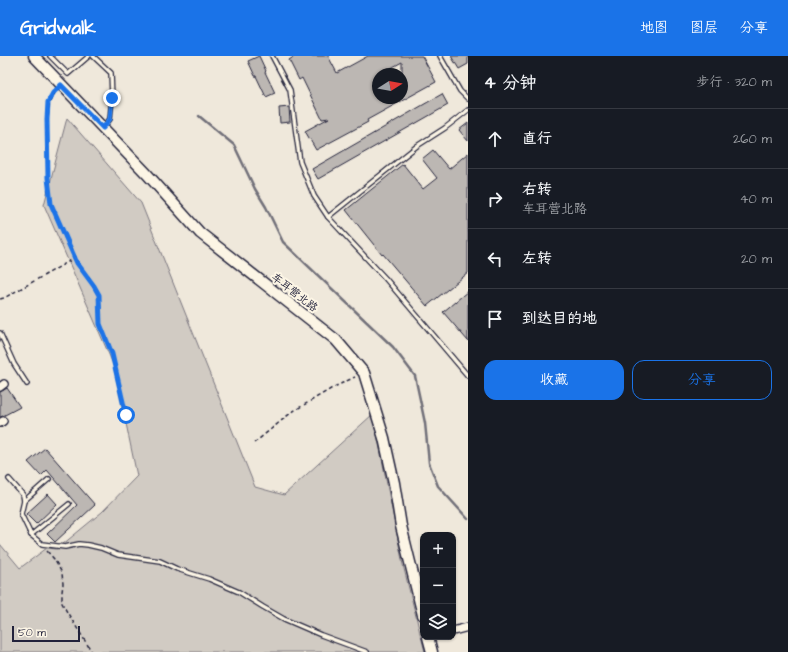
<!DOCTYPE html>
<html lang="zh">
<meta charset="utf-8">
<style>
body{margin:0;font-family:"Architects Daughter","LXGW WenKai TC",sans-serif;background:#242831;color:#f1f3f6}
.controls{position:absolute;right:12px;bottom:12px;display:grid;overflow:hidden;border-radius:8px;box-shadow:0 1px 3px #0004}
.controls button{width:36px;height:36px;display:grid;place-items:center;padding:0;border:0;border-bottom:1px solid #363941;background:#171b24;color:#f1f3f6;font:20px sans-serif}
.compass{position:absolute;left:372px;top:12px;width:36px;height:36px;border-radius:50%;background:#171b24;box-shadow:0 1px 3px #0004;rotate:79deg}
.scale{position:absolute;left:12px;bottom:10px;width:68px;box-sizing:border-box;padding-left:4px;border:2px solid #22223b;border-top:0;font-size:11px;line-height:14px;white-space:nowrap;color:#22223b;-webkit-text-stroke:3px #fcf5e5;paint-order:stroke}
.stop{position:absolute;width:12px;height:12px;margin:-9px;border:3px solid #1a73e8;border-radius:50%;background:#fff}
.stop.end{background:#1a73e8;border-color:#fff;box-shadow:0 1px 4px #0008}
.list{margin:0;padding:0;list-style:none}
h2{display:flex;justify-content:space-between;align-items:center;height:52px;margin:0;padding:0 16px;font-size:17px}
h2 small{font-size:13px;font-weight:400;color:#9ea1a6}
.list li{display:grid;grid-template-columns:26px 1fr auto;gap:12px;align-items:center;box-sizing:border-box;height:60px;padding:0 16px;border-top:1px solid #363941}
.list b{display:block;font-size:15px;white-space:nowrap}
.list p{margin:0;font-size:13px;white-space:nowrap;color:#9ea1a6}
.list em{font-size:13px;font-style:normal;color:#9ea1a6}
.actions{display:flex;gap:8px;padding:12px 16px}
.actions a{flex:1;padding:9px 0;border:1px solid #1a73e8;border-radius:12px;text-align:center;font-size:14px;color:#1a73e8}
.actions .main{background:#1a73e8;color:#fff}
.icon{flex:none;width:22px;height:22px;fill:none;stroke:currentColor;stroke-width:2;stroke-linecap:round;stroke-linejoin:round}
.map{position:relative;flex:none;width:468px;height:596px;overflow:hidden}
header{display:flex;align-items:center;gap:24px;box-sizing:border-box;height:56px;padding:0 20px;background:#1a73e8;color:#fff}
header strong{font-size:19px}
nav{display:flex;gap:22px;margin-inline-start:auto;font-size:14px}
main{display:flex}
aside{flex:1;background:#171b24}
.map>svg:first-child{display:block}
</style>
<header>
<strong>Gridwalk</strong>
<nav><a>地图</a><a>图层</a><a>分享</a></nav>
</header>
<main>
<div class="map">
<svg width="468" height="596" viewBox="0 0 468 596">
<rect width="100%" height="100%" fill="#efe8db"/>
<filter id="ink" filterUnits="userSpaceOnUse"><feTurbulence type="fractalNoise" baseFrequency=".025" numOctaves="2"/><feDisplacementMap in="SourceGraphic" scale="8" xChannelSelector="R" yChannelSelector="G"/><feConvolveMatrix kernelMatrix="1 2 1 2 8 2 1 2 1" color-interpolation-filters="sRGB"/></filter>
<g filter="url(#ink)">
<polygon fill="#d1cbc3" stroke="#7a767f" points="67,62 141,147 255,431 284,439 373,358 403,509 425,596 0,596 0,488 20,512 47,492 57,493 102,456 137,420 114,310 44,149"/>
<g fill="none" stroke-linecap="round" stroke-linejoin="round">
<polyline stroke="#716f79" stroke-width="2.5" points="199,60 234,89 255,133 266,151 283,186 393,291 415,320 425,367 429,407 438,430 468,463"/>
</g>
<g fill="#bcb7b3" stroke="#22223b" fill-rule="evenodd">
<polygon points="259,0 266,15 265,16 275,37 266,41 256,20 255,20 248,5"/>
<path d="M295,0H328L337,17L368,0H422L436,26L367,64L368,66L316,94L305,75L329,62L322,63L302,22L299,24L289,4ZM402,6V42H378V18H380Z"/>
<polygon points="451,0 468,0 468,8 459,13"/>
<polygon points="442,38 448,49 318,123 312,113"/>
<polygon points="289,51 290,66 280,67 279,52"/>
<polygon points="468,67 468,85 459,74"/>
<polygon points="433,94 449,113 468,97 468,217 427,250 383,198 382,199 346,154 403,108 423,133 437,122 422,103"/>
<polygon points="468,235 468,285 443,256"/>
<polygon points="7,332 20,351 3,360 0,361 0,336"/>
<polygon points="45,392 95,449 55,486 47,478 77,449 47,414 41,420 28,406"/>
<polygon points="48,438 57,448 36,468 26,458"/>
</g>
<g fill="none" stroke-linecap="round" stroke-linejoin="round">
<defs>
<g id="lane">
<polyline points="50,0 68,18 89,0"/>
<polyline points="93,0 111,17 112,42 110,63 104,71"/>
<polyline points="272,0 290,34 300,106 314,140 328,161 385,222 468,320"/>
<polyline points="440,0 460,35 468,43"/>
<polyline points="328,161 417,90 445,72 468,54"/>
<polyline points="0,277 14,308 27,328"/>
<polyline points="9,423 23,439 24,445 21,458 31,479 42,488 65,491 79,488 88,489 101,492 118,499 160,505 177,513 209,523 239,536 263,551 284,563 321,579 367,596"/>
<polyline points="24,445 49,423"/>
<polyline points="31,479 69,448"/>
</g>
<g id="street">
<polyline points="0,331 4,328"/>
<polyline points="0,367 3,365"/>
<polyline points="453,575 468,571"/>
</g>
<g id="secondary">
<polyline points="34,0 147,118 200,177 336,284 364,317 384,382 394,427 401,470 423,559"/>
<polyline points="428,581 432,596"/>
</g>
</defs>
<use href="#lane" stroke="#22223b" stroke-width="6"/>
<use href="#street" stroke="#22223b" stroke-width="10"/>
<use href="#secondary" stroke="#22223b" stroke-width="13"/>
<g stroke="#22223b" stroke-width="1.5" stroke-dasharray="4 3" stroke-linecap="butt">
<polyline points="54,36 49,47 47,64 48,122 51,148 77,207 94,230 99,239 100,268 112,298 126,359"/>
<polyline points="0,243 4,242 75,202"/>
<polyline points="254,387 292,356 334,331 355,321"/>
<polyline points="47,495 54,503 62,517 63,528 62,536 62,547 67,556 92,596"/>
</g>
<use href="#lane" stroke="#fcf5e5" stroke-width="3.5"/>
<use href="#street" stroke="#fcf5e5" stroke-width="7"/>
<use href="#secondary" stroke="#fcf5e5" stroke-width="10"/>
</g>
</g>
<g fill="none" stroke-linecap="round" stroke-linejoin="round" filter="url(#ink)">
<polyline stroke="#1a73e8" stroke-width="5" points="112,42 110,63 103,72 61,29 53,37 48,46 47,64 48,122 51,148 77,207 94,230 99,239 100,268 112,298 126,359"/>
</g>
<g text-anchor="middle" stroke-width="4" stroke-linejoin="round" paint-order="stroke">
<g font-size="11" fill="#22223b" stroke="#fcf5e5">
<text transform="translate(295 236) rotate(38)" y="4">车耳营北路</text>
</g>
</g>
</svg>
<div class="controls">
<button>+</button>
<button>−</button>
<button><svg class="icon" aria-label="layers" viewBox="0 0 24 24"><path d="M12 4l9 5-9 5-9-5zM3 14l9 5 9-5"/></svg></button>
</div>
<svg class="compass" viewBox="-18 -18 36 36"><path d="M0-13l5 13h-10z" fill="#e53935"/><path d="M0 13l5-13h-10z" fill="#9ea1a6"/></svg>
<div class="scale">50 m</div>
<div class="stop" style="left:126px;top:359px"></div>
<div class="stop end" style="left:112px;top:42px"></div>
</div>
<aside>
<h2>4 分钟<small>步行 · 320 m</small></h2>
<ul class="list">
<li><svg class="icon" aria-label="ahead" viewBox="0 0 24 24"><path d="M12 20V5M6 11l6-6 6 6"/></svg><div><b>直行</b></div><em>260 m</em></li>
<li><svg class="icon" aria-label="right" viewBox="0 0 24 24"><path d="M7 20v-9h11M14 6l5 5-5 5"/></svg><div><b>右转</b><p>车耳营北路</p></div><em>40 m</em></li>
<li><svg class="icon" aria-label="left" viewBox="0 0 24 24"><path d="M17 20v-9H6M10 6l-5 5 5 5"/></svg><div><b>左转</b></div><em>20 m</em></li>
<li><svg class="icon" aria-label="arrive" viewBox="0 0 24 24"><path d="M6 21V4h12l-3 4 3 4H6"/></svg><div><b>到达目的地</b></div></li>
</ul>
<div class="actions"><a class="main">收藏</a><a>分享</a></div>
</aside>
</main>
